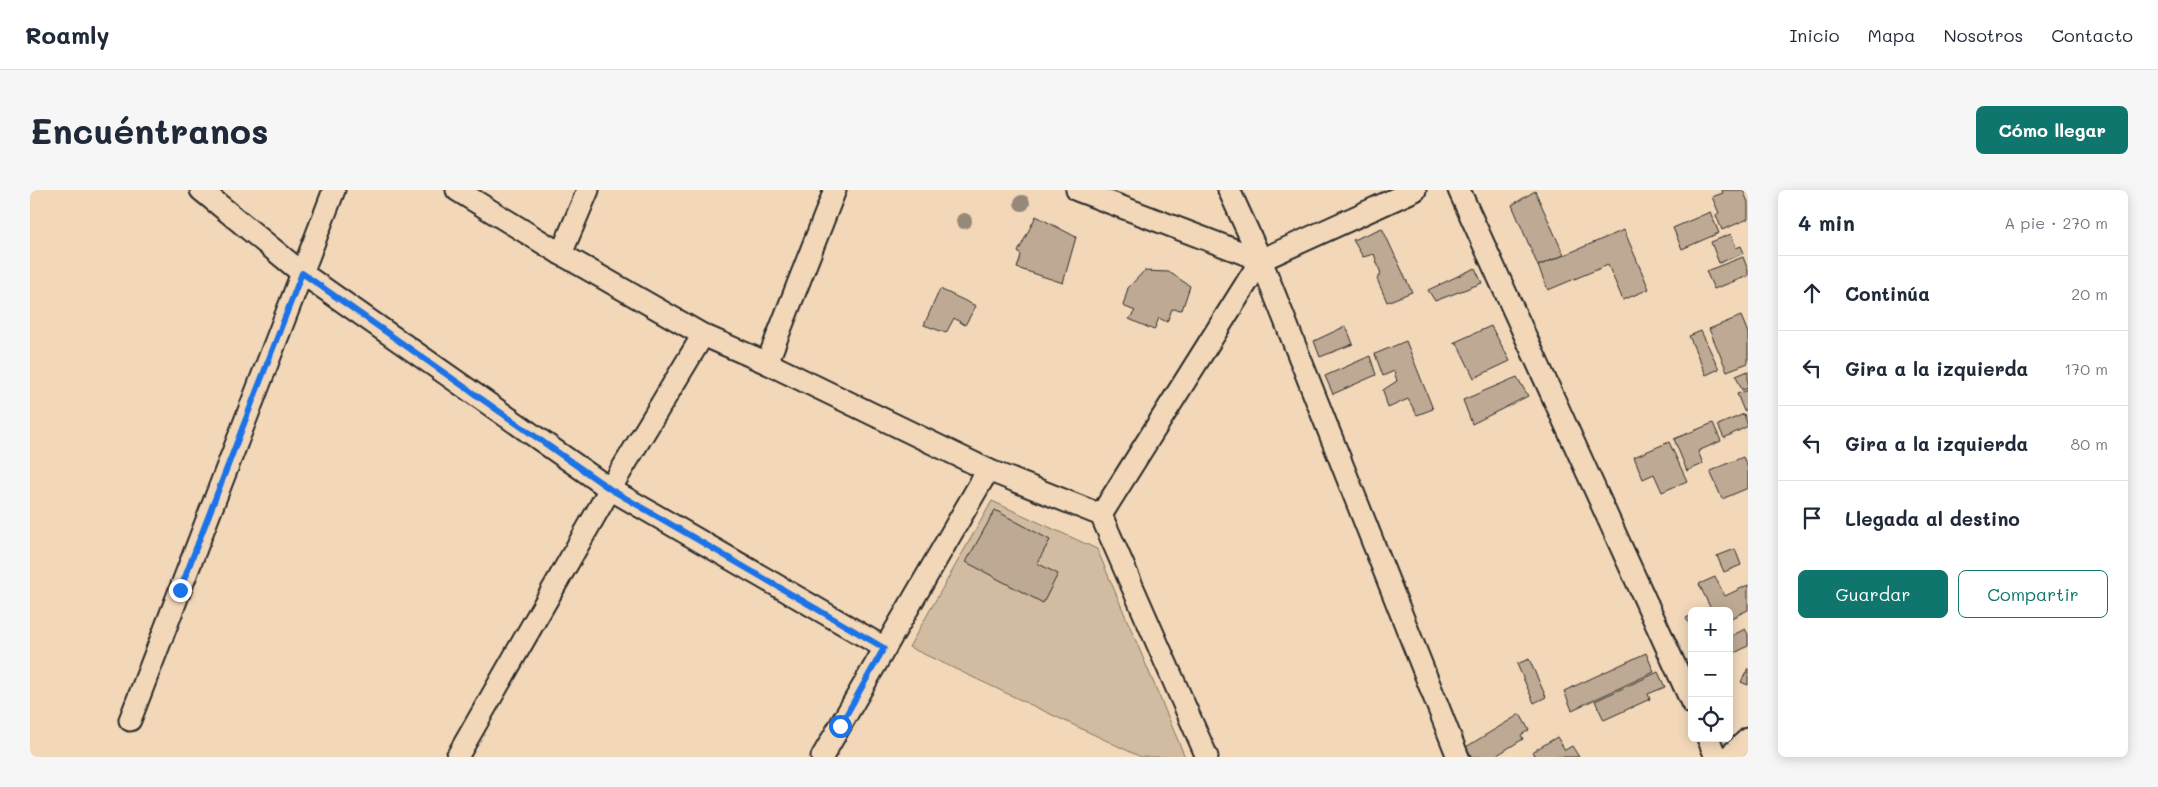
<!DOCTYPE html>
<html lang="es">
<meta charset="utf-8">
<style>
body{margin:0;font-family:Mali,sans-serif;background:#f6f6f7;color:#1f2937}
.controls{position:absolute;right:15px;bottom:15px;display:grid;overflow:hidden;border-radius:8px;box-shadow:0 2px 12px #0003}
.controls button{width:45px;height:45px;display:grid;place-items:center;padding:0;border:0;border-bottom:1px solid #e0e1e3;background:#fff;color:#1f2937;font:25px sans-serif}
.stop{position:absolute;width:15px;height:15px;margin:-11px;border:4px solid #1a73e8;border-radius:50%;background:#fff}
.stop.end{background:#1a73e8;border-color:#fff;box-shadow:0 1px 5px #0008}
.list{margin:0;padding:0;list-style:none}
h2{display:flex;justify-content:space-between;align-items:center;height:65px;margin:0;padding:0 20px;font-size:21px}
h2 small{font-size:16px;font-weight:400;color:#747a83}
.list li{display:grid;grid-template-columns:32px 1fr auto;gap:15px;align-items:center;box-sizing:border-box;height:75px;padding:0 20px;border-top:1px solid #e0e1e3}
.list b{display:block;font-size:19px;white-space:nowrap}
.list em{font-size:16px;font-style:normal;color:#747a83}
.actions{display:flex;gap:10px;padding:15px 20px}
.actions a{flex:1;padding:11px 0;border:1px solid #0f766e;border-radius:8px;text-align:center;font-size:18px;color:#0f766e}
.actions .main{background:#0f766e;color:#fff}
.icon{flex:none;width:28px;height:28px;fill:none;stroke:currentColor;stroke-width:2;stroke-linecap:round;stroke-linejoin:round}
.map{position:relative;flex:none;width:1718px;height:567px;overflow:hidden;border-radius:8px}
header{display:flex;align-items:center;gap:30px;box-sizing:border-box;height:70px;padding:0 25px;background:#fff;border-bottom:1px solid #e0e1e3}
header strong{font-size:24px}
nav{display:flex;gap:28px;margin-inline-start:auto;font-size:18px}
.intro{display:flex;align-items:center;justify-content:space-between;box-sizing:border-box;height:120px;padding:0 30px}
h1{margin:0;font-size:35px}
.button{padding:12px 22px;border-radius:8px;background:#0f766e;color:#fff;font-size:18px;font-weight:700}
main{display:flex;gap:30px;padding:0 30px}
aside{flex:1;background:#fff;border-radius:8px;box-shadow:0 2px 12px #0003}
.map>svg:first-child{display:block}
</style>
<header>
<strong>Roamly</strong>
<nav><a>Inicio</a><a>Mapa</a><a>Nosotros</a><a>Contacto</a></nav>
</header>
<div class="intro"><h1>Encuéntranos</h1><a class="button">Cómo llegar</a></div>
<main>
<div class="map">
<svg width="1718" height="567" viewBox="0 0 1718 567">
<rect width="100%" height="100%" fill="#f2d8b9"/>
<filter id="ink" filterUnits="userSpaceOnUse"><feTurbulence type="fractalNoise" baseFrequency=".02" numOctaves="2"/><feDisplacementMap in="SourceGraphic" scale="10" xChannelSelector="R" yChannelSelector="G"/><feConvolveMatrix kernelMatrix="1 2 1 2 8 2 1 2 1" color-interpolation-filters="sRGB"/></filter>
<g filter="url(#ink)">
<polygon fill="#d1bca1" stroke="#7e7466" points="962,311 1067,359 1155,567 1111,567 879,457"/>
<g fill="#beaa94" stroke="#2b2b2b">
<polygon points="1692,0 1713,0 1718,12 1718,29 1692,40 1686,25 1689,23 1682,7 1693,3"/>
<polygon points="1505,1 1534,65 1508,76 1482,15"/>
<polygon points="1680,22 1689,43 1652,59 1643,38"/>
<polygon points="1006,26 1046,47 1033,93 987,78 991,65 988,62"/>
<polygon points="1352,38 1382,102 1357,112 1347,89 1351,84 1344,64 1333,67 1323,50"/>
<polygon points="1594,40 1619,99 1593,110 1578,75 1518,100 1508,76"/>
<polygon points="1701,44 1706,58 1711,56 1714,63 1689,73 1681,52"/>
<polygon points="1713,67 1718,80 1718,86 1684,99 1676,81"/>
<polygon points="1445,78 1452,93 1405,111 1398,100"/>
<polygon points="1114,81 1139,82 1160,96 1152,120 1142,119 1137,132 1129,128 1124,140 1099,129 1105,121 1093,116 1098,98"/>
<polygon points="910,99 946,116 935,135 924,128 916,143 894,135"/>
<polygon points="1711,126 1718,143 1718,173 1697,181 1679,139"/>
<polygon points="1316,136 1323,154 1290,167 1284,151"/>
<polygon points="1461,136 1480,171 1444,188 1427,153 1423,153"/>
<polygon points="1671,141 1689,179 1676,185 1659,146"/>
<polygon points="1376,151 1403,219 1387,225 1378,209 1358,218 1353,200 1367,191 1364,181 1353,186 1345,164"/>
<polygon points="1340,166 1346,185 1303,204 1295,186"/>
<polygon points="1718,181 1718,198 1712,200 1706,186"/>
<polygon points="1487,187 1498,206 1442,234 1433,210"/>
<polygon points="1718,200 1718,219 1714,221 1707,204"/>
<polygon points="1714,224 1718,236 1694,248 1688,235"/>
<polygon points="1683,233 1691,251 1668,261 1673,274 1657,281 1644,249"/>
<polygon points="1639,252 1657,291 1632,302 1624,284 1613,289 1604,267"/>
<polygon points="1713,267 1718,278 1718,298 1692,309 1680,281"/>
<polygon points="965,320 1020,350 1007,373 1028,384 1013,413 936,372"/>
<polygon points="1705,359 1711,375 1694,382 1687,366"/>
<polygon points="1685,387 1695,406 1718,395 1718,420 1699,429 1699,421 1671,421 1680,417 1669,394"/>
<polygon points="1662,425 1662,439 1656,428"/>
<polygon points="1715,439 1718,444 1718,456 1699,466 1699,447"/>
<polygon points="1616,463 1624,482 1542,520 1534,501"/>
<polygon points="1499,469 1516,507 1504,513 1487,474"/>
<polygon points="1718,478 1718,495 1711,492"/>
<polygon points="1628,482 1635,497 1618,504 1620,509 1574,530 1565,511"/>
<polygon points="1490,524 1499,540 1491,545 1493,549 1464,567 1442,567 1436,557"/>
<polygon points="1527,547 1535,560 1542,556 1549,567 1506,567 1502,562"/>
</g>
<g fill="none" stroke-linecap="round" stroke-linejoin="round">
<defs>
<g id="street">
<polyline points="171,0 272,83 580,299 855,458"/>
<polyline points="427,0 531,64 673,145 737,173 958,280"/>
<polyline points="1047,0 1231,70 1385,0"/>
<polyline points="1199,0 1231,70 1428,567"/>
<polyline points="1429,0 1662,513"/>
<polyline points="531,64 558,0"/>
<polyline points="737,173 805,0"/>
<polyline points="1071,325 1231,70"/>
<polyline points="100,530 304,0"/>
<polyline points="1678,548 1686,567"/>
<polyline points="427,567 580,299 673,145"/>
<polyline points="792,567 958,280 1071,325 1177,567"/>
<polyline points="1698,567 1718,549"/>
</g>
</defs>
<use href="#street" stroke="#2b2b2b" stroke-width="25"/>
<use href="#street" stroke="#f2d8b9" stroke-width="21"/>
</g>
<g fill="#978978">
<circle cx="992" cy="13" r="8"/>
<circle cx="934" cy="31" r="8"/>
</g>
</g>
<g fill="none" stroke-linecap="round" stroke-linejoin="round" filter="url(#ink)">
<polyline stroke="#1a73e8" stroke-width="6" points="150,400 272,83 580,299 854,458 810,536"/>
</g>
</svg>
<div class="controls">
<button>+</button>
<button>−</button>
<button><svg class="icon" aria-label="locate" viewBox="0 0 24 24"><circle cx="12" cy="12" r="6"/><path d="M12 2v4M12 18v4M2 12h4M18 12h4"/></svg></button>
</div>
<div class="stop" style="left:810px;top:536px"></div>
<div class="stop end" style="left:150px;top:400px"></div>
</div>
<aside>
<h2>4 min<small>A pie · 270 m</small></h2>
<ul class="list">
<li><svg class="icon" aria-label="ahead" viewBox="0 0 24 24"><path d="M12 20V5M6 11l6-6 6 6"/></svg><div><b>Continúa</b></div><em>20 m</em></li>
<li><svg class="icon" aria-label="left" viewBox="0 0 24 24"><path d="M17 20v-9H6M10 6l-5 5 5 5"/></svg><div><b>Gira a la izquierda</b></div><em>170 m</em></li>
<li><svg class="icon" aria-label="left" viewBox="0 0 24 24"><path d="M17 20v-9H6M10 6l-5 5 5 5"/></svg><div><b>Gira a la izquierda</b></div><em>80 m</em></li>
<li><svg class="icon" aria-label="arrive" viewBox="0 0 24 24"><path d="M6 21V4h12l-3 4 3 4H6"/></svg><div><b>Llegada al destino</b></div></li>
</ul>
<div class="actions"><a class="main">Guardar</a><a>Compartir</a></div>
</aside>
</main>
